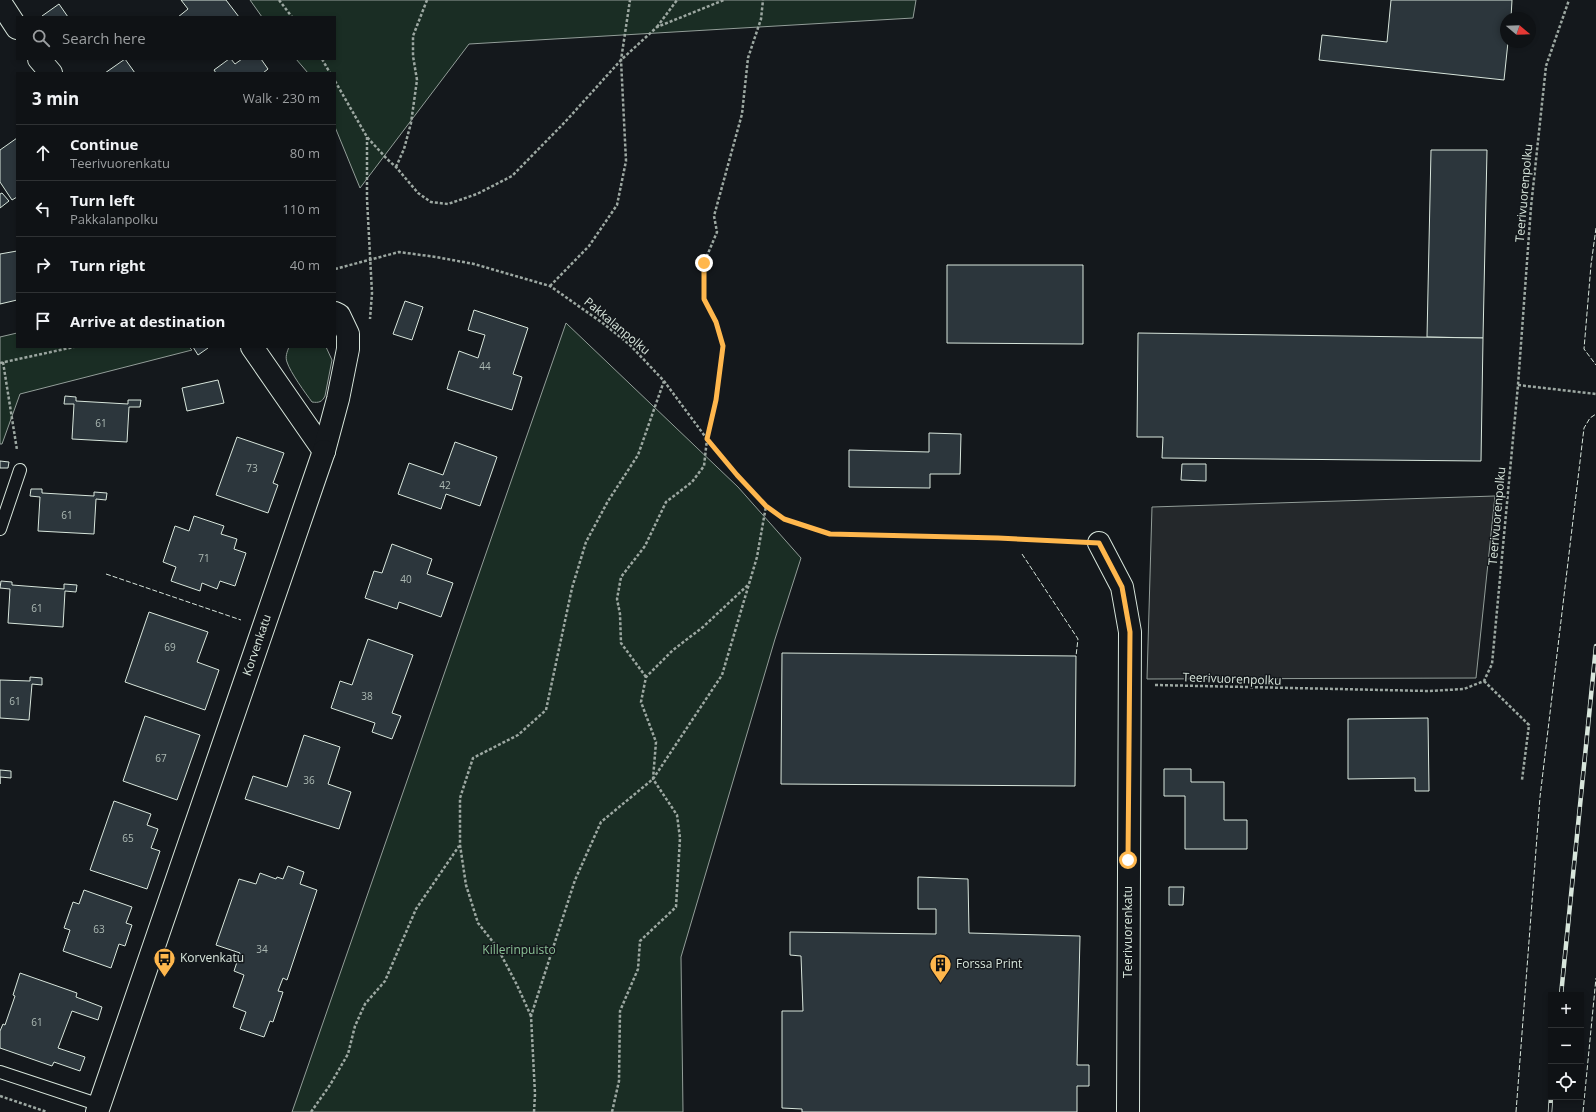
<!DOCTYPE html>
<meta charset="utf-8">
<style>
body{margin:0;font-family:"Open Sans",sans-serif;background:#181b1e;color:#f1f3f6}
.controls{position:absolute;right:12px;bottom:12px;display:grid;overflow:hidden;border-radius:0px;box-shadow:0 2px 6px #0003}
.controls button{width:36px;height:36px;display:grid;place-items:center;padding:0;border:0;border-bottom:1px solid #2f3234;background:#0f1215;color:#f1f3f6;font:20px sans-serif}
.compass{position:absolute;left:1500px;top:12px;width:36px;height:36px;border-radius:50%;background:#0f1215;box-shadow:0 2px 6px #0003;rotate:109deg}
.stop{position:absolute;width:12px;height:12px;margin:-9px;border:3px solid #ffb74d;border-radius:50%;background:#fff}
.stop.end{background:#ffb74d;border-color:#fff;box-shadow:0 1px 4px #0008}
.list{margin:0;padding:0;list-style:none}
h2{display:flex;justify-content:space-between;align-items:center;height:52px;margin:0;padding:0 16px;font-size:17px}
h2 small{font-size:13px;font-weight:400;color:#9b9ea0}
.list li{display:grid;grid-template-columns:26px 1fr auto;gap:12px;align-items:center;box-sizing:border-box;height:56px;padding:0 16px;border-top:1px solid #2f3234}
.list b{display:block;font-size:15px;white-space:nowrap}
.list p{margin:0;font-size:13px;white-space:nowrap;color:#9b9ea0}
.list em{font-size:13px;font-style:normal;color:#9b9ea0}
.icon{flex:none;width:22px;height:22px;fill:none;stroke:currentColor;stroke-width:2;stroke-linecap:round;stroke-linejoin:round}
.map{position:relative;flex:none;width:1596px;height:1112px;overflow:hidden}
.search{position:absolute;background:#0f1215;box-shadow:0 2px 6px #0003;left:16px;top:16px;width:320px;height:44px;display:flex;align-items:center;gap:10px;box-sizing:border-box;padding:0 14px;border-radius:0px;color:#9b9ea0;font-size:15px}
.panel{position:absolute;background:#0f1215;box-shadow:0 2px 6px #0003;left:16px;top:72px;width:320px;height:276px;border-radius:0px}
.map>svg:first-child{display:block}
</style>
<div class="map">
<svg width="1596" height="1112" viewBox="0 0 1596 1112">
<rect width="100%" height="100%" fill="#14181c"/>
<g fill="#1a2d24" stroke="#939e99">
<polygon points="250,0 916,0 913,18 469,44 360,188 335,127 335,73 308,73 296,59 335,59 335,17 262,17"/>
<polygon points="566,323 738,487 801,558 775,639 681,957 683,1112 292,1112"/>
<polygon points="17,333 17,347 189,347 192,350 20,394 2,444 0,444 0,337"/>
<path d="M289,347H326L332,360L325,396C322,402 319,403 312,402C306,394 290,372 287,362C285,357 287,352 289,347Z"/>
</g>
<polygon fill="#24282b" stroke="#939e99" points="1495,496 1476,678 1147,679 1152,507"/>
<g fill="#2c363c" stroke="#d8e6dc">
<polygon points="181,0 226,0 239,17 178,17 188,9"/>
<polygon points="1391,0 1512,0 1511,18 1506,18 1506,42 1508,42 1504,80 1319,60 1322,35 1387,42"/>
<polygon points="59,4 68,17 43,17 42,16"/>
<polygon points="125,59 135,73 105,73"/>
<polygon points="229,59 231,59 235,64 242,59 261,59 268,69 263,73 216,73 214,70"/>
<polygon points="17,138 17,197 12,200 0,182 0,150"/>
<polygon points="1431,150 1487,150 1483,338 1427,337"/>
<polygon points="2,193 9,201 0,208 0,194"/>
<polygon points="17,251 17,300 0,304 0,254"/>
<polygon points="947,265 1083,265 1083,344 947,343"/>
<polygon points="405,301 423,307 412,340 393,334"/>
<polygon points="474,310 528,328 513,374 522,377 512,410 447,389 459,351 478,358 485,335 468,330"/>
<polygon points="1138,333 1483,338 1481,461 1162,458 1163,437 1137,437"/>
<polygon points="193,347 208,347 208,348 198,355"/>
<polygon points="218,380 224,403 187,411 182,388"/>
<polygon points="65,396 76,397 76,401 128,404 128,400 141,400 140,407 129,407 127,442 72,439 74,404 64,404"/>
<polygon points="929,433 961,434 960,474 930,474 930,488 849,487 849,450 929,452"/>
<polygon points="237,437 284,453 273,483 278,485 268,513 216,495"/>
<polygon points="455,442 497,457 480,506 446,494 441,509 398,494 409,463 443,475"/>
<polygon points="0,461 9,462 8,468 0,468"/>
<polygon points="1182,464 1206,464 1206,481 1181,480"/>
<polygon points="31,489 42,489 42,493 94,496 94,492 107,493 106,500 96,499 94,534 38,531 40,497 30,496"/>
<polygon points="194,516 224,526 221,534 237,539 234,549 246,553 235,586 220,581 217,589 202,583 200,591 171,581 176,567 163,562 175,526 189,531"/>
<polygon points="392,544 432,559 427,574 453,583 441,617 399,602 397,609 365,598 374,571 382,573"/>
<polygon points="1,581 12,582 12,585 64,589 64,584 77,585 76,592 65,591 63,627 8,623 10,589 0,588"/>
<polygon points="149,612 208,632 197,662 219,670 205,710 125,682"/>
<polygon points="368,639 413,655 392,713 401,716 392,739 372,732 375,723 331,708 340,681 352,685"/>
<polygon points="782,653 1076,656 1075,786 781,784"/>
<polygon points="30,677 42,678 42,685 32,684 29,720 0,718 0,680 30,681"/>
<polygon points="145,716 200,735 177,800 123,781"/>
<polygon points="1428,718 1429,791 1415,791 1415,778 1348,779 1348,719"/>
<polygon points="304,735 340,747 328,784 351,792 339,829 245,799 253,776 287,787"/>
<polygon points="1164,769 1191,769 1191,782 1224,782 1224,820 1247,820 1247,849 1185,849 1185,796 1164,796"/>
<polygon points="0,770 11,771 11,778 0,777 0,784"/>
<polygon points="114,801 151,814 147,825 158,829 151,848 160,851 147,889 90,870"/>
<polygon points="288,866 304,872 300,884 317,890 287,980 283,978 278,991 283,992 273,1022 270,1021 264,1037 240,1029 246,1012 233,1007 244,975 234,971 240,953 216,945 239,879 256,884 260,873 276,879 277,877 283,879"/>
<polygon points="918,877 968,879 969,933 1080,936 1077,1065 1089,1065 1089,1086 1077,1086 1077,1112 802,1112 802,1109 782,1108 782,1011 803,1011 801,956 790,955 790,932 936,934 936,909 918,909"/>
<polygon points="1169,887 1184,887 1183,905 1169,905"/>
<polygon points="84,890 132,907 126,923 132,925 125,946 119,944 111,968 63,951 70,930 64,928 73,902 79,904"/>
<polygon points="20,973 77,993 76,997 102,1007 98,1020 72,1011 58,1048 85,1057 80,1071 54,1062 52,1066 0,1048 0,1031 3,1024 5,1025 15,996 13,995"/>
</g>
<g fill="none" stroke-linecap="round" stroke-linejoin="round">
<defs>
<g id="service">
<polyline points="0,529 20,470"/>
<polyline points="0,1072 100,1105"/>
</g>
<g id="minor">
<polyline points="0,2 17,28"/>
<polyline points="39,59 51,73"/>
<polyline points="252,347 324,451"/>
<polyline points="324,451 338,399 348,349 348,334 339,315 335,313"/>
<polyline points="1099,543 1122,587 1130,632 1128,1112"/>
</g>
<polyline id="tertiary" points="97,1112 324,451"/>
</defs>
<use href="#service" stroke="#d8e6dc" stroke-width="14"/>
<use href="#minor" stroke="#d8e6dc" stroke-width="24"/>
<use href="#tertiary" stroke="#d8e6dc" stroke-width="24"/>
<g stroke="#9da8a2" stroke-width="2.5" stroke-dasharray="3 2" stroke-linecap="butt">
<polyline points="279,0 292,17"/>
<polyline points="657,27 677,0"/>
<polyline points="322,59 330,73"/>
<polyline points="335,81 367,137 387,159 396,167 418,193 431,202 448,204 477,194 512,176 565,122 621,60 657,27 724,0"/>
<polyline points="367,137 367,199 372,293 370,319"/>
<polyline points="396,167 404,149 411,123 417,80 413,56 413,36 427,0"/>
<polyline points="335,269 399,252 436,257 474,264 550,286 604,324 630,345 664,381 707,439 737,475 766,506 784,519 830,534 998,538 1075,542"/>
<polyline points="550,286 589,246 617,205 626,161 621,60 630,0"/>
<polyline points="3,362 17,450"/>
<polyline points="0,363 74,347"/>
<polyline points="1518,385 1596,394"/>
<polyline points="646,677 621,643 620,614 617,599 621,577 645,546 666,502 692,482 704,466 707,439 716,400 723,346 716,322 704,299 704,263 717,232 714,216 742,114 748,58 761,19 763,0"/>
<polyline points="1484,681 1529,725 1522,780"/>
<polyline points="1155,685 1429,691 1464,689 1484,681 1492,664 1518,385 1531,207 1546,66 1569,0"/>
<polyline points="531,1016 517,985 497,947 478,923 466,885 460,845 460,798 473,758 518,735 546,710 572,588 586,542 608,501 638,455 664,381"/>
<polyline points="0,1096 47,1112"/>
<polyline points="311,1112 330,1085 348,1054 355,1026 365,1004 385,981 416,909 459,846"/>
<polyline points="534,1112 535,1094 531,1016 575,880 601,822 653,779 722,675 757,557 766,506"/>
<polyline points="612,1112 619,1081 620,1011 638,969 640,941 676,907 680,838 677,815 653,779 656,742 641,702 646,677 673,650 703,627 749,584"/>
</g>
<use href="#service" stroke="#14181c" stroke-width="12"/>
<use href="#minor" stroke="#14181c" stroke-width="22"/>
<use href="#tertiary" stroke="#14181c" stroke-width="22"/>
<defs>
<g id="rail">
<polyline points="1561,995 1596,646"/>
<polyline points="1550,1112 1551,1097"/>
</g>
</defs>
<use href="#rail" stroke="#d8e6dc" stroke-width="4.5"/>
<use href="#rail" stroke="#14181c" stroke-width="3" stroke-dasharray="9" stroke-linecap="butt"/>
<g stroke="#d8e6dc" stroke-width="1" stroke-dasharray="5 2" stroke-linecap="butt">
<polyline points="1596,228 1591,265 1584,349 1596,365"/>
<polyline points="1022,554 1078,639 1076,656"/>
<polyline points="106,574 241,620"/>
<polyline points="1516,1112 1540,797 1584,428 1590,418 1596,414"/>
<polyline points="1583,1112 1596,978"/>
</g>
</g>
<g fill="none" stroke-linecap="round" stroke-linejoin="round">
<polyline stroke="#ffb74d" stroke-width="5" points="704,263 704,299 716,322 723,346 716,400 707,439 737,475 766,506 784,519 830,534 998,538 1099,543 1122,587 1130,632 1128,860"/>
</g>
<defs>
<symbol id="bus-pin" viewBox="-11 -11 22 30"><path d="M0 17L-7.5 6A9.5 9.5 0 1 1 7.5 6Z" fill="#ffb74d" stroke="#14181c"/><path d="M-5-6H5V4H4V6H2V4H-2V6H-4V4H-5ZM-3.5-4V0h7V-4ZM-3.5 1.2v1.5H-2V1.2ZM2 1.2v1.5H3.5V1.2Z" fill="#111"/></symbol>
<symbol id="building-pin" viewBox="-11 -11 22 30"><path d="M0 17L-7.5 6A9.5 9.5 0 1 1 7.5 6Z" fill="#ffb74d" stroke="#14181c"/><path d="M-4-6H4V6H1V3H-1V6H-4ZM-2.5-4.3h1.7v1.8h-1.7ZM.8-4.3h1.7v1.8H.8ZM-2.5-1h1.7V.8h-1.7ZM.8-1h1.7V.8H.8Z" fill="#111"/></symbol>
</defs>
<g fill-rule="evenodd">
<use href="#bus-pin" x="152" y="946" width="25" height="34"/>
<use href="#building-pin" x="928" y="952" width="25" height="34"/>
</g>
<g text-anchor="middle" stroke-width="3" stroke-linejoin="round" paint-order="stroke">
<g font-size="10" fill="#adbab4">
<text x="485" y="370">44</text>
<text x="101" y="427">61</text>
<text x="252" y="472">73</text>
<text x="445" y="489">42</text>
<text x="67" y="519">61</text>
<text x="204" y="562">71</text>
<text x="406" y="583">40</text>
<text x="37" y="612">61</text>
<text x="170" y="651">69</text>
<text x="367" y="700">38</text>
<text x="15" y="705">61</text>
<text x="161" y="762">67</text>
<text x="309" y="784">36</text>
<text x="128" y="842">65</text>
<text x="99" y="933">63</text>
<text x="262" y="953">34</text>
<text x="37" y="1026">61</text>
</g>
<g font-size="12" fill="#d8e6dc" stroke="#14181c">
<text transform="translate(1524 193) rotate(-85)" y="4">Teerivuorenpolku</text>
<text transform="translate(617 326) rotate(40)" y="4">Pakkalanpolku</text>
<text transform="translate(1497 516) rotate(-85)" y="4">Teerivuorenpolku</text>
<text transform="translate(257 645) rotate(-71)" y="4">Korvenkatu</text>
<text transform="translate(1232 679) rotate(2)" y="4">Teerivuorenpolku</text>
<text transform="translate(1128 932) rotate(-90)" y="4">Teerivuorenkatu</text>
</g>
<g font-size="12" fill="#8ac095" stroke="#14181c">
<text x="519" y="954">Killerinpuisto</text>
</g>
<g font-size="12" fill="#d8e6dc" stroke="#14181c" text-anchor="start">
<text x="180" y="962">Korvenkatu</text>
<text x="956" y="968">Forssa Print</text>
</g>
</g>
</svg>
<div class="controls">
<button>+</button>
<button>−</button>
<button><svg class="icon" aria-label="locate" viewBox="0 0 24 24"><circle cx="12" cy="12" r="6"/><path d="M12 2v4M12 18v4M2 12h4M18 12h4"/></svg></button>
</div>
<svg class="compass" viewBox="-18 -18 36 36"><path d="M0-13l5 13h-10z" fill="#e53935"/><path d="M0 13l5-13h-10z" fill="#9b9ea0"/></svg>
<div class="stop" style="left:1128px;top:860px"></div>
<div class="stop end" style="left:704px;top:263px"></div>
<div class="search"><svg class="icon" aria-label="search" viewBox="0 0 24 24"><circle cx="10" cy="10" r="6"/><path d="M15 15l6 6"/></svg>Search here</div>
<section class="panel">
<h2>3 min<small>Walk · 230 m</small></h2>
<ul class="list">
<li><svg class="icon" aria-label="ahead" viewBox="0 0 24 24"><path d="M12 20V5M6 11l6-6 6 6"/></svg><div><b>Continue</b><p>Teerivuorenkatu</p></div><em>80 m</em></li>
<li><svg class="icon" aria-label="left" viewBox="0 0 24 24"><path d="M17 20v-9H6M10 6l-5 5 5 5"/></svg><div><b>Turn left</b><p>Pakkalanpolku</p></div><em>110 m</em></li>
<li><svg class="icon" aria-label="right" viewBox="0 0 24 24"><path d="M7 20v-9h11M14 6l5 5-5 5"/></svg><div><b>Turn right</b></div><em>40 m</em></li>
<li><svg class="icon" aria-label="arrive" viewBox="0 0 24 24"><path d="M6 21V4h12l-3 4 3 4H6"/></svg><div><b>Arrive at destination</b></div></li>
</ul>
</section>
</div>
